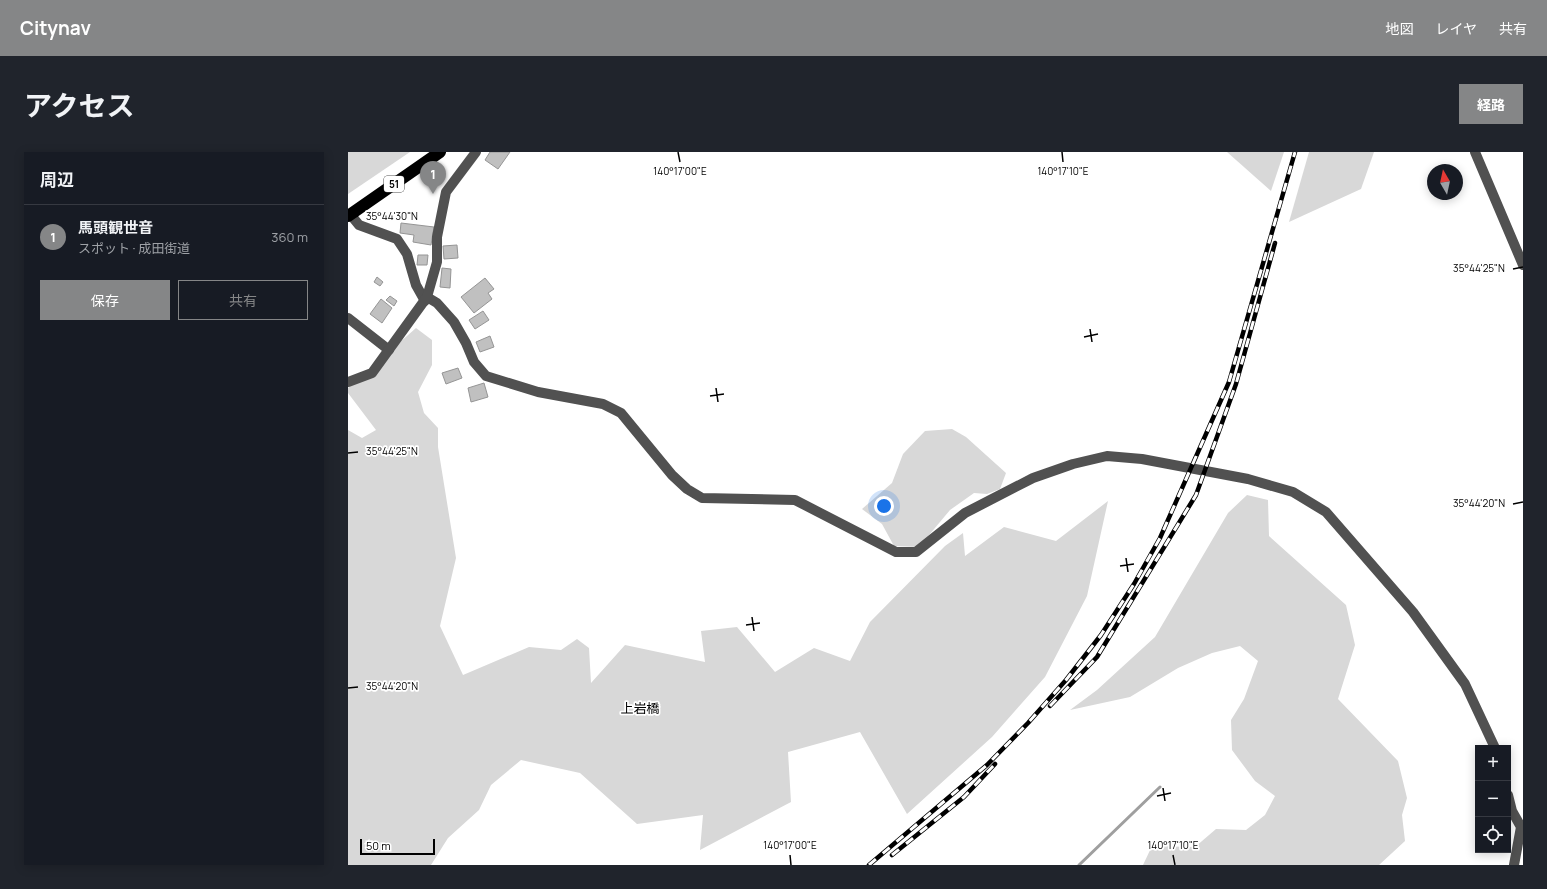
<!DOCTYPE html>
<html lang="ja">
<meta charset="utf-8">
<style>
body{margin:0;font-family:Manrope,"Noto Sans JP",sans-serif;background:#20242c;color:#f1f3f6}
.controls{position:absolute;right:12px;bottom:12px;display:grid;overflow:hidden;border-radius:0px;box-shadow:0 2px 10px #0003}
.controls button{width:36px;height:36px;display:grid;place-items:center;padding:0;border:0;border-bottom:1px solid #363941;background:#171b24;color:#f1f3f6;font:20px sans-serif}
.compass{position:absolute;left:1079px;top:12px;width:36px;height:36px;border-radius:50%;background:#171b24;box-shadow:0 2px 10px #0003;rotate:351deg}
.scale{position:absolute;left:12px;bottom:10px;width:75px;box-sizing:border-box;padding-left:4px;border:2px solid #000;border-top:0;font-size:11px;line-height:14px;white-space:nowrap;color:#000;-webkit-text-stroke:3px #fff;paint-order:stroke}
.you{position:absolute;left:536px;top:354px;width:14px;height:14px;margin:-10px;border:3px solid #fff;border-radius:50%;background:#1a73e8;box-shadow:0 0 0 6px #1a73e833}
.badge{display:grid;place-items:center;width:26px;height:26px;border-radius:50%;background:#858687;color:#fff;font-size:13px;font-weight:700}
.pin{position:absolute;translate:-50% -33px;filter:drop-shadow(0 1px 2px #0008)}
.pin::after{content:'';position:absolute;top:21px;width:14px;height:12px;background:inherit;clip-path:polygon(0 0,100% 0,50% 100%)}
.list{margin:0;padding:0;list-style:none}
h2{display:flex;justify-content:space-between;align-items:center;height:52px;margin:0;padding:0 16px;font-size:17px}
h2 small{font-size:13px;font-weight:400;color:#9ea1a6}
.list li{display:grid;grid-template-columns:26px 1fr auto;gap:12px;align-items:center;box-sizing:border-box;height:64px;padding:0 16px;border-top:1px solid #363941}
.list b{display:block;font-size:15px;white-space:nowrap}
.list p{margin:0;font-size:13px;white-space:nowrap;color:#9ea1a6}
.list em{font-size:13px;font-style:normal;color:#9ea1a6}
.actions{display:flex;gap:8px;padding:12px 16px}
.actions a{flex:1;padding:9px 0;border:1px solid #858687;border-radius:0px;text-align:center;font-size:14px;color:#858687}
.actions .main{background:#858687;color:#fff}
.icon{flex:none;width:22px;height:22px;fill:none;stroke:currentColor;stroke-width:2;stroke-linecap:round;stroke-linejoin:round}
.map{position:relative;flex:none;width:1175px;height:713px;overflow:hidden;border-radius:0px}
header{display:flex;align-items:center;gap:24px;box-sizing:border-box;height:56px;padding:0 20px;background:#858687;color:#fff}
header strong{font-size:19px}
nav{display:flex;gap:22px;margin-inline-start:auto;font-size:14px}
.intro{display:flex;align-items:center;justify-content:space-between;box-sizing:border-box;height:96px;padding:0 24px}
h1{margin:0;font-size:28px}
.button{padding:10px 18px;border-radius:0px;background:#858687;color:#fff;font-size:14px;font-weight:700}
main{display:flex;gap:24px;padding:0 24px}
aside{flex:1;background:#171b24;border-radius:0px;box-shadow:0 2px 10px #0003}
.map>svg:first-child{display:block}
</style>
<header>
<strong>Citynav</strong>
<nav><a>地図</a><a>レイヤ</a><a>共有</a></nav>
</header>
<div class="intro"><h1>アクセス</h1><a class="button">経路</a></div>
<main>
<aside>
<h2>周辺<small></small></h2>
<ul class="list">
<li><span class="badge">1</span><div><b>馬頭観世音</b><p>スポット · 成田街道</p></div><em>360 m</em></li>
</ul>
<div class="actions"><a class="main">保存</a><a>共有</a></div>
</aside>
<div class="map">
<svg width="1175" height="713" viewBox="0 0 1175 713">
<rect width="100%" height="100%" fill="#fff"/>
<g fill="#d8d8d8">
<polygon points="0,0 62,0 0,42"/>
<polygon points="879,0 936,0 923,39"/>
<polygon points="961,0 1026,0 1013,37 941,70"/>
<polygon points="68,176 84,188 84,213 70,240 76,261 90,276 90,295 108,406 92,474 115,523 181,495 213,498 229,487 241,496 243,531 277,493 357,510 353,479 389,475 427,520 466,496 502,509 522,470 597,394 615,381 617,404 656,375 708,389 760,349 739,444 697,525 644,585 559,662 512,580 440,600 443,650 352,698 355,663 289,672 232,621 173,608 143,633 131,658 100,686 83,713 0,713 0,278 14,286 28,278 0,241 0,236"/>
<polygon points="604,277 618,285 658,321 652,337 639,342 626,341 602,358 571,395 546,394 534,372 514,357 544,331 555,302 577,279"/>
<polygon points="899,343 920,348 921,384 998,453 1007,493 990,547 1050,609 1059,646 1054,663 1057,689 1031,713 795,713 804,694 847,695 868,677 898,678 917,663 927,644 907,629 884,598 883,568 896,547 910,509 892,494 864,501 830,516 782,545 722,558 749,538 807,485 880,361"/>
</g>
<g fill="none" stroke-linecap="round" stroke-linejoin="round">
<polyline stroke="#9f9f9f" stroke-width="3" points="731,713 812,635"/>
</g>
<g fill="#c0c0c0" stroke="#959595">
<polygon points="142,0 162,0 150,17 137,8"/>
<polygon points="53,71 86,75 83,93 65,90 66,83 52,81"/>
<polygon points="109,93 110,106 96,107 95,94"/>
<polygon points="70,103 80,103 79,113 69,113"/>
<polygon points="94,116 103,117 102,136 92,135"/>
<polygon points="29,125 35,130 32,134 26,130"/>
<polygon points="137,126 146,137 140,141 144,147 126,161 113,145"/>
<polygon points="42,144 49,149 46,154 38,148"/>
<polygon points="33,147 44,156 34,171 22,162"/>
<polygon points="135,159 141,168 127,177 121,168"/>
<polygon points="142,184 146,195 132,200 128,190"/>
<polygon points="110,216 114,226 98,232 94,221"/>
<polygon points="136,231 140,245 123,250 120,236"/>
</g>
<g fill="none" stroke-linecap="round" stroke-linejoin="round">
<g stroke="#515151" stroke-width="10">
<polyline points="1127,0 1175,113"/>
<polyline points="2,62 11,73 49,87 59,102 68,133 77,149"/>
<polyline points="79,145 89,151 106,170 118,191 126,210 138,224 190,240 255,252 273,261 324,323 339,337 354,346 447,348 548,400 568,400 617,361 685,326 725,312 759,304 794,307 900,327 945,340 978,360 1065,460 1117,532 1147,596"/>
<polyline points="0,166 41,198"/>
<polyline points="0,230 24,221 79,145 89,110 89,85 98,40 128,0"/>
<polyline points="1160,643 1164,659 1173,675 1166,713"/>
</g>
<polyline stroke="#000" stroke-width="12" points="0,64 92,0"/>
<defs>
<g id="rail">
<polyline points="702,554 749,505 848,343 888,232 927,91"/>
<polyline points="544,703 616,645 647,612"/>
<polyline points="521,713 639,613 680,571 718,528 753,483 786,432 812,386 881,230 947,0"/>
</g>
</defs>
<use href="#rail" stroke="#000" stroke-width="4.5"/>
<use href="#rail" stroke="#fff" stroke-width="3" stroke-dasharray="9" stroke-linecap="butt"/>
</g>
<path fill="none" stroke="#000" stroke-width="1.5" d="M330,0L332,10M714,0L715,10M0,66L10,64M1165,117L1175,115M742,177L744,190M736,185L750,182M368,236L370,250M362,244L376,242M0,301L10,300M1165,352L1175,350M778,406L780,420M772,414L786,412M404,465L406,479M398,473L412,471M0,536L10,535M815,636L817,649M809,644L823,641M442,703L443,713M825,703L827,713"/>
<g text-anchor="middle" stroke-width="3.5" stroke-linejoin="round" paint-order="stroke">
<rect fill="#fff" stroke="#4c4c4c" stroke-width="1" x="36" y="24" width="20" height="16" rx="3"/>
<g font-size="10" font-weight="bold" fill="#000">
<text x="46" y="36">51</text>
</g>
<g font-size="13" fill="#000" stroke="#fff">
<text x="292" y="561">上岩橋</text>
</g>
</g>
<g font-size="10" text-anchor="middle" fill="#000" stroke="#fff" stroke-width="3.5" stroke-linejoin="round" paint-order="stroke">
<text x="332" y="23">140°17'00"E</text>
<text x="715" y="23">140°17'10"E</text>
<text x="44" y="68">35°44'30"N</text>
<text x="1131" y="120">35°44'25"N</text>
<text x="44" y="303">35°44'25"N</text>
<text x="1131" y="355">35°44'20"N</text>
<text x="44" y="538">35°44'20"N</text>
<text x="442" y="697">140°17'00"E</text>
<text x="825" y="697">140°17'10"E</text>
</g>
</svg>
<div class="controls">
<button>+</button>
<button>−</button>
<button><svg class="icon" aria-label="locate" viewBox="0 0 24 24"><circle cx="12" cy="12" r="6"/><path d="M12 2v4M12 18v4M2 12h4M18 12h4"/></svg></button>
</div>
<svg class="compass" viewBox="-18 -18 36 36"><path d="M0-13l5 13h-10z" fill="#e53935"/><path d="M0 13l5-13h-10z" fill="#9ea1a6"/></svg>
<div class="scale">50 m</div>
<div class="you"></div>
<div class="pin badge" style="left:85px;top:42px">1</div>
</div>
</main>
